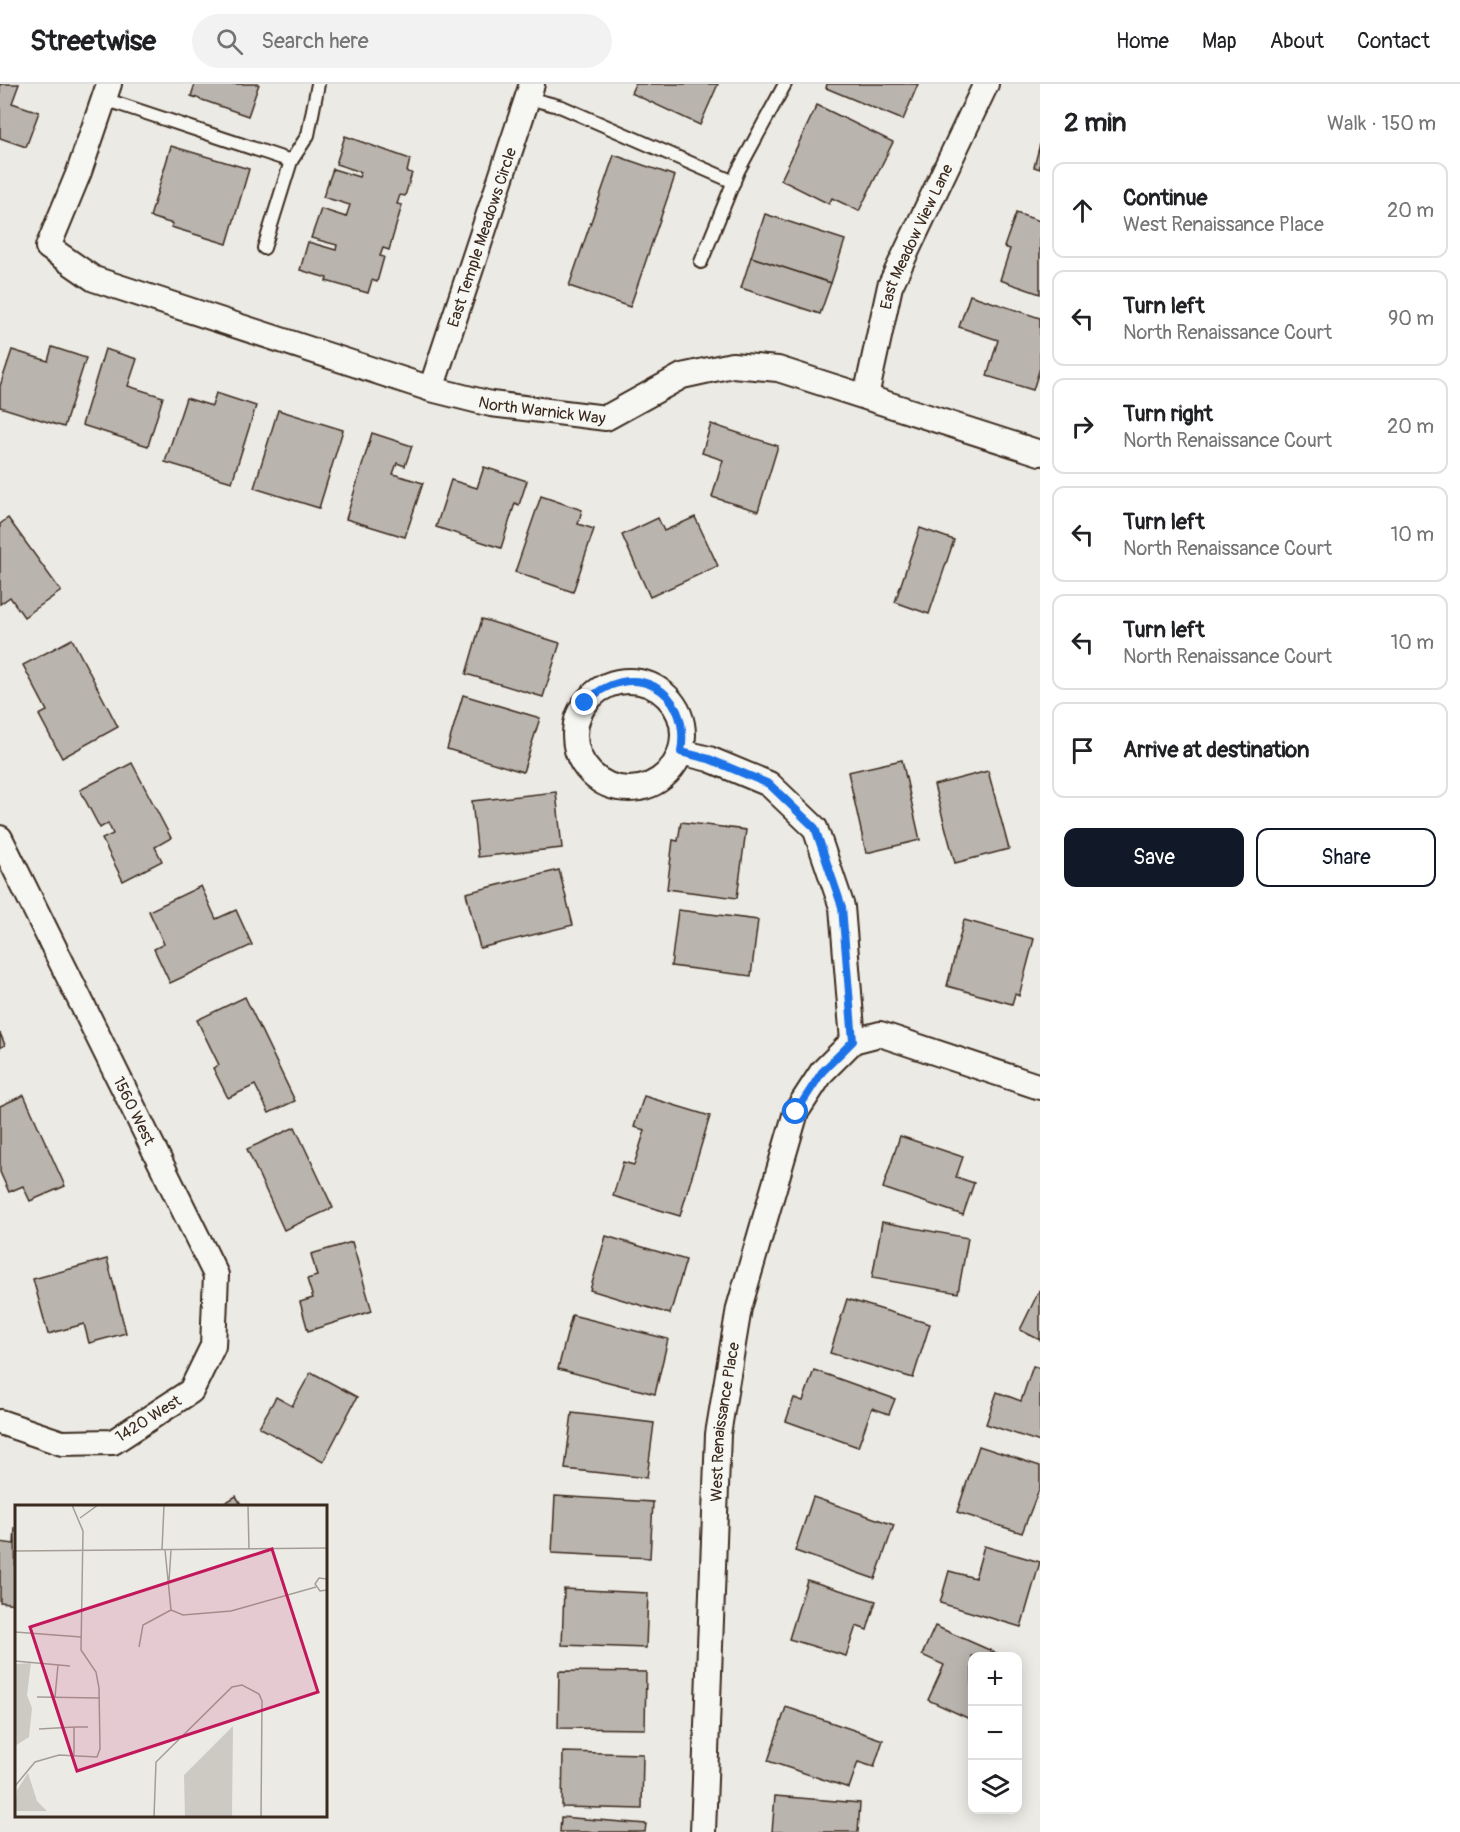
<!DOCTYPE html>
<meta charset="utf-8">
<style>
body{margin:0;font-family:Pangolin,sans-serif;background:#f2f2f2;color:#202124}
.controls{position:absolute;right:18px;bottom:18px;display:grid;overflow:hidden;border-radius:12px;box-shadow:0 3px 15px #0003}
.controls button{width:54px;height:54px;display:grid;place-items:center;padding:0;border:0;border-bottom:2px solid #e0e0e0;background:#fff;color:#202124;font:30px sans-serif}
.stop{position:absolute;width:18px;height:18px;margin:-14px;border:4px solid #1a73e8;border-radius:50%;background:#fff}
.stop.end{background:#1a73e8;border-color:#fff;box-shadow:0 2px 6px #0008}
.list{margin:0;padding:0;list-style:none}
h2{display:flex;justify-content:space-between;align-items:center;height:78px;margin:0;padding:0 24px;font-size:26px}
h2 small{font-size:20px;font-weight:400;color:#757577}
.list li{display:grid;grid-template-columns:39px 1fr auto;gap:18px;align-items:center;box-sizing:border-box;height:96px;margin:0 12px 12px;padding:0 12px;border:2px solid #e0e0e0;border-radius:12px}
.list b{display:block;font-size:22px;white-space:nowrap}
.list p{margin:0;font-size:20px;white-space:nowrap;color:#757577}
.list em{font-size:20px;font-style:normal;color:#757577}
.actions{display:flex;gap:12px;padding:18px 24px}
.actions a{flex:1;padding:14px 0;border:2px solid #111827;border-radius:12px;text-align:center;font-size:21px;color:#111827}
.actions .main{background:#111827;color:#fff}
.icon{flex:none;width:33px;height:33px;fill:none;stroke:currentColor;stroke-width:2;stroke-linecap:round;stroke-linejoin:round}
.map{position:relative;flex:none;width:1040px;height:1748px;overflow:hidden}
header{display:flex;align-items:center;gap:36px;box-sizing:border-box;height:84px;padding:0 30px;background:#fff;border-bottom:2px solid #e0e0e0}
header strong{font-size:28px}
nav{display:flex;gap:33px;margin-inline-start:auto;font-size:21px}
.search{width:420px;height:54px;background:#f2f2f2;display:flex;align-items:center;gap:15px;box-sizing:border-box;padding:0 21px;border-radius:33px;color:#757577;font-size:22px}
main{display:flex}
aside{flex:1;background:#fff}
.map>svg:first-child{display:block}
</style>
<header>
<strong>Streetwise</strong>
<div class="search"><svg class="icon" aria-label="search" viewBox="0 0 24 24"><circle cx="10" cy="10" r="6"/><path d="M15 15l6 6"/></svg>Search here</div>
<nav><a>Home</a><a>Map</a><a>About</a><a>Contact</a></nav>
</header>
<main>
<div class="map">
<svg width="1040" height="1748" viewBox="0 0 1040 1748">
<rect width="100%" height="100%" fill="#ebeae5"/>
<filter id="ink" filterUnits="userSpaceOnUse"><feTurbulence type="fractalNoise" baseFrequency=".0167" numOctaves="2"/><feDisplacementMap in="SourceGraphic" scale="12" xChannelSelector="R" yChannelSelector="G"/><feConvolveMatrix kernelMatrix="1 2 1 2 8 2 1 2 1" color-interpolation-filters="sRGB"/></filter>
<g filter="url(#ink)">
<g fill="#bab4ae" stroke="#3b2a1e" stroke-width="1.5">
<polygon points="0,0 19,0 12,19 39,28 26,63 0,54"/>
<polygon points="195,0 259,0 248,32 191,12"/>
<polygon points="635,0 718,0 700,41 631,9"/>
<polygon points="827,0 918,0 903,36 826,4"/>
<polygon points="817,21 893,58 859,127 832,114 829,120 781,96"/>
<polygon points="345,52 410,75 407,88 412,89 405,112 400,111 397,120 402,121 389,166 383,164 380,172 384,173 377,198 372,196 368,209 326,197 327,194 300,186 308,158 336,166 337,161 311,154 321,125 346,133 350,121 323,113 333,85 359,93 361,88 336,80"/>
<polygon points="1040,60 1040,85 1034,83"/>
<polygon points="171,62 249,85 227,160 171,143 173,140 150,133"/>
<polygon points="614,71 675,92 630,223 569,202"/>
<polygon points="1016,129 1040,137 1040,210 1000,196 1010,165 1004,163"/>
<polygon points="765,130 845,156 831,199 751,173"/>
<polygon points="751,173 831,199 820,230 741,204"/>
<polygon points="970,211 1040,234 1040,284 1033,306 987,292 998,256 959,243"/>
<polygon points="52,263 86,274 64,343 0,323 0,302 12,266 48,277"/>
<polygon points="105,265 137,275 128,302 163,313 148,362 82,341"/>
<polygon points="216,309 256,322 232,398 165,378 186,314 212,322"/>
<polygon points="278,326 343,346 319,424 254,404"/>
<polygon points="711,340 778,362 758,427 712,413 723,376 702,369"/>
<polygon points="372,349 412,362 405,382 397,379 393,390 423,399 405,453 346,435"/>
<polygon points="484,383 527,397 519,421 515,419 501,464 436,443 451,396 477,404"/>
<polygon points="541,412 582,426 578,440 594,445 573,508 515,488"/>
<polygon points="695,433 718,482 650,513 622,451 658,434 664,447"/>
<polygon points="8,434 61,507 24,533 10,513 0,520 0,440"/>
<polygon points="920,444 954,456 929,530 895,518"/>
<polygon points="482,535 560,559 543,613 466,590"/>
<polygon points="72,555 118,643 62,674 39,631 47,627 23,581"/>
<polygon points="463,611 540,634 523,688 447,665"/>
<polygon points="902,676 920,756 866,769 848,688"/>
<polygon points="132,679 171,754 155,763 162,777 123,797 102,755 113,750 108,739 100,744 80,706"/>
<polygon points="988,687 1009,765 955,779 934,701"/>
<polygon points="556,708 562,764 478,773 472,717"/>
<polygon points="681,738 746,746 737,814 667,805 673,756 678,757"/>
<polygon points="559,786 573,841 480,864 466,809"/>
<polygon points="201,802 216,835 236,826 252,861 170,899 154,865 164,860 149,827"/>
<polygon points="678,826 758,836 751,892 671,882"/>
<polygon points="964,836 1034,855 1019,912 1015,910 1012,920 947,902"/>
<polygon points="245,913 295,1017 269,1029 255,1001 228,1014 213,984 219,981 197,936"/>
<polygon points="0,949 5,961 0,964"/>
<polygon points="24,1011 65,1102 30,1117 23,1102 9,1108 0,1088 0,1022"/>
<polygon points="644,1012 710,1032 680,1132 613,1112 623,1078 634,1081 645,1046 634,1043"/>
<polygon points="295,1043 333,1124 284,1146 247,1065"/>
<polygon points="900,1052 963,1073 956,1093 974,1099 963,1131 883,1104"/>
<polygon points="882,1138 968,1154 958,1209 872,1194"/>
<polygon points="606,1152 686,1176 670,1230 590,1206"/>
<polygon points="352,1158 372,1227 308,1247 300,1218 313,1214 307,1195 317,1192 311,1170"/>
<polygon points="107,1175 126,1249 89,1259 84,1240 48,1250 33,1195"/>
<polygon points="1040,1205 1040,1256 1020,1246"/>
<polygon points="847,1215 930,1240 913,1294 830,1269"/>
<polygon points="572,1231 668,1255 655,1310 558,1285"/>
<polygon points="1033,1282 1040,1284 1040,1358 986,1340 997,1308 1021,1317"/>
<polygon points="814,1286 895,1315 889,1330 872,1324 858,1363 786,1337 794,1314 803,1317"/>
<polygon points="311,1288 357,1313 323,1378 259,1343 276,1313 292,1322"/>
<polygon points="572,1329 654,1339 647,1394 565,1385"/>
<polygon points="979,1362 1040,1382 1040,1403 1022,1449 957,1428"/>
<polygon points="236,1412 242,1422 220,1422"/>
<polygon points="555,1412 653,1418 650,1474 552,1469"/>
<polygon points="813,1413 894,1441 875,1495 795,1467"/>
<polygon points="15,1443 16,1520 0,1518 0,1458 14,1460"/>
<polygon points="984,1462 1040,1478 1021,1543 940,1519 949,1487 975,1494"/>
<polygon points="807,1496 876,1517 867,1546 856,1542 846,1572 789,1555"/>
<polygon points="564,1505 648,1509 646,1564 562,1561"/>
<polygon points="935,1542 1003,1572 972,1572 972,1636 928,1616 944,1581 922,1571"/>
<polygon points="559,1587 646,1588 645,1645 558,1644"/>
<polygon points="786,1623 883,1656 874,1683 858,1678 849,1704 768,1677"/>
<polygon points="563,1668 643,1670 642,1725 562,1723"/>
<polygon points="775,1712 860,1719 858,1748 772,1748"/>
<polygon points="561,1733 646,1740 645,1748 560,1748"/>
</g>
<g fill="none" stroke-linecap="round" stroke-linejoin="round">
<defs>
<g id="lane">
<polyline points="528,14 562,23 734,98"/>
<polyline points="104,15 291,77 264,164"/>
<polyline points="291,77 308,51 318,0"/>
<polyline points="701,178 738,87 785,0"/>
</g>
<g id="street">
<path id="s1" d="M109,0L79,88L48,163L94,195L431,305L491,320L606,334L682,292L732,281L778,285L1040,369"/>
<path id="s2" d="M431,305L532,0"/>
<path id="s3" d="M866,312L890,202L986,0"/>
<circle cx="629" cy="651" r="54"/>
<polyline points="681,668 709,675 769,700 815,744 842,823 853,957"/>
<path id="s4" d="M0,754L216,1191L213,1262L191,1307L113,1358L62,1359L0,1338"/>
<polyline points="853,957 880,950 1040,1003"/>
<path id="s5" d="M703,1748L718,1350L739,1224L796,1028L822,988L853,957"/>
</g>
</defs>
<use href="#lane" stroke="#3b2a1e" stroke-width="16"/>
<use href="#street" stroke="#3b2a1e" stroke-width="28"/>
<use href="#lane" stroke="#f6f6f2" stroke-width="12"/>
<use href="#street" stroke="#f6f6f2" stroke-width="24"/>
</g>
</g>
<g fill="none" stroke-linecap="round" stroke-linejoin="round" filter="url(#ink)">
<path stroke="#1a73e8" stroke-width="8" d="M585,619C630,573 692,604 681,668L709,675L769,700L815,744L842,823L853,957L822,988L796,1028"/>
</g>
<g text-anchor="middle" stroke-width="4.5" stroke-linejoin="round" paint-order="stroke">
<g font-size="16" fill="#3b2a1e" stroke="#f6f6f2">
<text dy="6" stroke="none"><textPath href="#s2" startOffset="160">East Temple Meadows Circle</textPath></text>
<text dy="6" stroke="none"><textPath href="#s3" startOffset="168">East Meadow View Lane</textPath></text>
<text dy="6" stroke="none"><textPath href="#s1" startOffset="698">North Warnick Way</textPath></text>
<text dy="6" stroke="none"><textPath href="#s4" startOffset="304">1560 West</textPath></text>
<text transform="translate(148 1334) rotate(-32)" y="6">1420 West</text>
<text dy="6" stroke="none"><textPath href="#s5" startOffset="411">West Renaissance Place</textPath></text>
</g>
</g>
<g transform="translate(15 1421)">
<rect width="312" height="312" fill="#ebeae5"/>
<path d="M16,158L12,190L17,203L14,232L0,241V159ZM218,221L217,312H170L169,270ZM13,268L22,296L32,306H0L2,285Z" fill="#cdcac4"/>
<path fill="none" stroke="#a59d95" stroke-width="1.5" d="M233,0L234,44M65,13L83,0M147,45L149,0M150,45L156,105M0,46L312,43M312,74L304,73L300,79L305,86L312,85M154,76L156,45M156,105L168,110L216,106L301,82M0,127L66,132M124,142L128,120L156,105M0,156L55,161M22,192L85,193M40,192L43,160M24,224L59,222M59,251V222H73M0,281L20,257L44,250L82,252L85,244L84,183L81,167L66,145L68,26L57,0M139,312L141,257L217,182L227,180L244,189L247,196L246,312"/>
<path fill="#c2185b" fill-opacity="0.15" stroke="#c2185b" stroke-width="3" d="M257,44L303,187L62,266L15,122Z"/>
<rect width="312" height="312" fill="none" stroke="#3b2a1e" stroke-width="3"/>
</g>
</svg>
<div class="controls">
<button>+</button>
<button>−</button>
<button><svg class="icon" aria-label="layers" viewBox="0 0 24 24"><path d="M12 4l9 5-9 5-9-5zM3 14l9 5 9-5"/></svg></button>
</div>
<div class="stop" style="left:796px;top:1028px"></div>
<div class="stop end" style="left:585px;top:619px"></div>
</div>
<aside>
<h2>2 min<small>Walk · 150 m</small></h2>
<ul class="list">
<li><svg class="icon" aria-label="ahead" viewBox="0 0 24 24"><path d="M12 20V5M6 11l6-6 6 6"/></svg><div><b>Continue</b><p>West Renaissance Place</p></div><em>20 m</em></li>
<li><svg class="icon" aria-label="left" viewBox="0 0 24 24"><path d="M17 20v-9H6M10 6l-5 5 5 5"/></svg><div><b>Turn left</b><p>North Renaissance Court</p></div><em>90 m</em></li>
<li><svg class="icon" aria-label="right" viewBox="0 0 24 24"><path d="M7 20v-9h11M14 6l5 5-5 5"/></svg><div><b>Turn right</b><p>North Renaissance Court</p></div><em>20 m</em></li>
<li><svg class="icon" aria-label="left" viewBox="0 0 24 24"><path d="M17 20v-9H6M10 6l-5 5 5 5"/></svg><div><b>Turn left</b><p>North Renaissance Court</p></div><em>10 m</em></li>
<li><svg class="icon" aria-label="left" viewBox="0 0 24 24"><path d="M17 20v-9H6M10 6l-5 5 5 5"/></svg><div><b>Turn left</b><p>North Renaissance Court</p></div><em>10 m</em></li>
<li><svg class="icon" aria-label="arrive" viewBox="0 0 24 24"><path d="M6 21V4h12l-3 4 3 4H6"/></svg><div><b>Arrive at destination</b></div></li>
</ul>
<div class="actions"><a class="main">Save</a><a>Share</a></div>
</aside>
</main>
